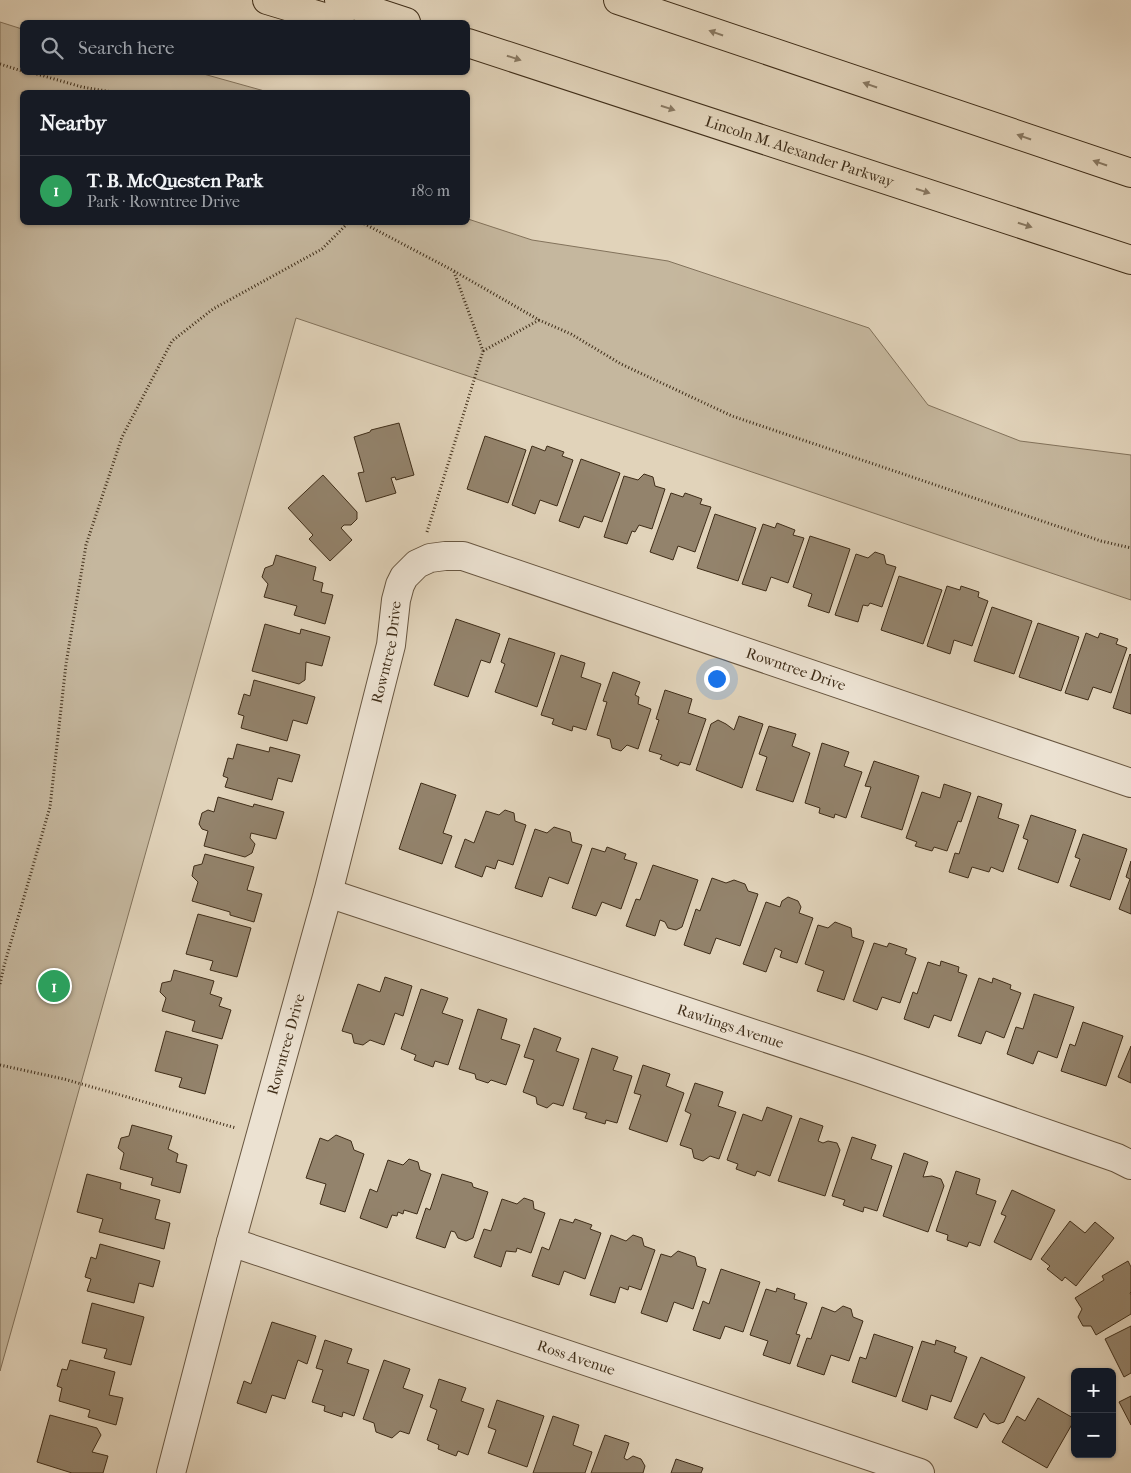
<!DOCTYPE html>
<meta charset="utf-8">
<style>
body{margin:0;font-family:"IM FELL French Canon",serif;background:#20242c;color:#f1f3f6}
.controls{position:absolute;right:15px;bottom:15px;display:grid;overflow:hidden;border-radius:8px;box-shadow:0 1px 4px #0004}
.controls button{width:45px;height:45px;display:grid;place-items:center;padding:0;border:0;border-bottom:1px solid #363941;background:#171b24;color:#f1f3f6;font:25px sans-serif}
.you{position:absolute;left:716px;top:678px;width:18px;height:18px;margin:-12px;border:4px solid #fff;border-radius:50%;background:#1a73e8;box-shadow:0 0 0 8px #1a73e833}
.badge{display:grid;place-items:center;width:32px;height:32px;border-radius:50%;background:#0b8043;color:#fff;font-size:16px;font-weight:700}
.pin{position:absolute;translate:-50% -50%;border:2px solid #fff;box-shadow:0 1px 5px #0006}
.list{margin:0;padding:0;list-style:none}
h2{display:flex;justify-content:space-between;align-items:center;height:65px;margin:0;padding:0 20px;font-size:21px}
h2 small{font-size:16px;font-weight:400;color:#9ea1a6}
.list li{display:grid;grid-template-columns:32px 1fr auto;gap:15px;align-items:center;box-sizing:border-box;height:70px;padding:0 20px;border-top:1px solid #363941}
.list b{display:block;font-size:19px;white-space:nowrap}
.list p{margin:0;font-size:16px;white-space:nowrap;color:#9ea1a6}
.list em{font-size:16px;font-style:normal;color:#9ea1a6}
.icon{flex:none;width:28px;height:28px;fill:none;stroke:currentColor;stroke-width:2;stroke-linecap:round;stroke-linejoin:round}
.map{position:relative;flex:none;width:1131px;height:1473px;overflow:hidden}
.search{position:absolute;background:#171b24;box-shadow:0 1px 4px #0004;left:20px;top:20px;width:450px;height:55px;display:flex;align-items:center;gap:12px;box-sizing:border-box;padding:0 18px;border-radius:8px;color:#9ea1a6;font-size:19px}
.panel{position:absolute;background:#171b24;box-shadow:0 1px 4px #0004;left:20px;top:90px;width:450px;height:135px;border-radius:8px}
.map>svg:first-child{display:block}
</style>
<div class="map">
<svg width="1131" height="1473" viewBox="0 0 1131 1473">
<rect width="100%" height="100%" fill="#e1d3ba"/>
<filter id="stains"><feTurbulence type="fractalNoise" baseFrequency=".004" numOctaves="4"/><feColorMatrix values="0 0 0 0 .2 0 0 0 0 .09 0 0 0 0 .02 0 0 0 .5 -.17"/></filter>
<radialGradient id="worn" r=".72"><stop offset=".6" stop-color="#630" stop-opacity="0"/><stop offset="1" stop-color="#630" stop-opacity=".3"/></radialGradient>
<polygon fill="#c5b79e" stroke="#82725b" points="0,22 22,29 22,72 200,73 268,92 22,92 22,222 468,222 468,219 532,240 668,261 869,328 928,405 1020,441 1131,455 1131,600 296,318 0,1371"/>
<g fill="#93836c" stroke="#3f2d18">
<polygon points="399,423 414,475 396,480 395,477 391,478 396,493 366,502 358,473 364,472 354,437 370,432 371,430"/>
<polygon points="485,436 526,450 508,503 467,489"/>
<polygon points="532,446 545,451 547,446 564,452 562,456 573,460 557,506 540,500 535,514 512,505"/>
<polygon points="581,459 620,473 602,522 584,516 579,528 559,521"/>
<polygon points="644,474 653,477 655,486 665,489 652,529 639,525 635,532 632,531 627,544 604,537 624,476 638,480"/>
<polygon points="323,475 357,512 357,519 351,525 344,525 341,528 352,540 330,561 309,539 313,535 288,508"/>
<polygon points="671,493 683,497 685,493 702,499 700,504 711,507 695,552 678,546 673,560 650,552"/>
<polygon points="715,514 756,528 738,581 697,568"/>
<polygon points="777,523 795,530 793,535 804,538 788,583 771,577 766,591 742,584 763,524 775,528"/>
<polygon points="810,536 850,549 829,613 808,606 812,594 793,587"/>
<polygon points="875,552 884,555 886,564 896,567 882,607 870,603 868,606 863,605 858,622 835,615 856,554 868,558"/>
<polygon points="276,555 316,567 313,580 323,583 321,592 333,595 325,624 294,615 297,606 264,597 268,584 262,577 265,568 273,565"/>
<polygon points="899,576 942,590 923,644 881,630"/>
<polygon points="947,586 960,590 961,586 979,592 978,597 988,601 972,646 954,640 950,654 927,646"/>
<polygon points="992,607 1032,621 1014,674 974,661"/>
<polygon points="456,619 500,634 490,663 481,660 468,697 434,685"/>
<polygon points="1038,623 1079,637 1061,691 1019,677"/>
<polygon points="265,624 300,634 301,629 330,637 322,666 306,662 305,680 299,684 252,671"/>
<polygon points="1086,633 1098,638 1100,633 1118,639 1116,644 1127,648 1111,693 1093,687 1088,700 1065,693"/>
<polygon points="509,638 555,653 537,707 495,692 505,664 501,662"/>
<polygon points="1130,654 1131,655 1131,714 1113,708"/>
<polygon points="561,655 585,663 581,677 601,684 586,730 573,726 572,731 552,724 554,719 541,715"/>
<polygon points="613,672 640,682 635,695 639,697 638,704 651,709 638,749 627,745 621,751 612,748 610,739 597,735 607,702 603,701"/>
<polygon points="254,680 315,697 307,724 293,720 287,741 241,728 244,716 238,714 244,694 250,696"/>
<polygon points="665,690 692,699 688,713 706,719 690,765 680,762 678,766 660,759 662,755 649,751 659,720 656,719"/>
<polygon points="739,716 763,724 742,788 696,770 711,724 718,720 726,724 734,730"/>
<polygon points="769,726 796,734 792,746 810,753 793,802 756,790 767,757 759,754"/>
<polygon points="822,743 849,752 844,766 862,772 846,818 835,814 834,818 819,813 820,808 805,803"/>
<polygon points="237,744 269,752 270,747 300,755 292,782 278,778 272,800 225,787 228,778 223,776 228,758 233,759"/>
<polygon points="874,761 919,776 902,830 861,817 871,787 865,786"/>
<polygon points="421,783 456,795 443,833 452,836 442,864 399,849"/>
<polygon points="944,784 971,793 961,822 958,821 947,851 934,847 932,851 915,846 917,842 906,838 922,792 940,798"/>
<polygon points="978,796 1002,804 998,818 1019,825 1003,872 991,867 989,872 972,867 968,878 949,872 955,853 959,854"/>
<polygon points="218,797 253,807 254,804 284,812 276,839 251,833 250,838 255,844 252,853 245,857 204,846 208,831 202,829 199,824 202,813 208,810 214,812"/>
<polygon points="505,810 514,813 515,821 526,825 513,865 498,860 495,869 486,866 482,877 455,867 465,839 474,843 486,811 499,815"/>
<polygon points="1031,815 1076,830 1058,883 1018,869 1028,840 1023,838"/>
<polygon points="554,827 570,832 572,842 582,845 568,884 549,877 542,897 515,888 535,829 547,833"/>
<polygon points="1083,834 1127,849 1110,900 1070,886 1080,859 1075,857"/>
<polygon points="607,847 626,854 624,859 637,863 621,909 602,902 596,916 572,908 592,848 605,852"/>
<polygon points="205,854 254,867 247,890 262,894 254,922 230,915 230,912 192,901 198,882 192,876 194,866 202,864"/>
<polygon points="1131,861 1131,914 1119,909 1130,879 1126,877"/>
<polygon points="653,865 698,880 682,927 676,930 668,928 665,922 660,920 655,936 626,926 636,899 640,900"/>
<polygon points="712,878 726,883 734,880 745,884 748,891 758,894 740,946 716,938 710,954 684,945 696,909 700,911"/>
<polygon points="788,897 798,901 801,907 799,913 813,918 797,963 780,957 782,951 775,948 766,972 743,964 766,902 780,907 782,901"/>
<polygon points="198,914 251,928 237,977 210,970 213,961 186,954"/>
<polygon points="835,922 851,928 852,937 864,941 844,1000 817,991 824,971 805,964 818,925 828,928"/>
<polygon points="874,943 887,947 889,943 907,949 905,954 916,958 900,1003 882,997 877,1010 853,1001"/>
<polygon points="941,961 959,967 958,972 967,975 951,1021 934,1015 929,1028 904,1019 913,992 917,994 928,962 940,966"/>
<polygon points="174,970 214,981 210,994 222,998 219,1006 231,1010 222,1039 192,1031 195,1021 162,1011 166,998 160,992 162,983 171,981"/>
<polygon points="385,977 412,986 403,1016 395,1013 384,1045 370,1040 363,1045 354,1043 352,1034 342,1031 358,984 380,992"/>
<polygon points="979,978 992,983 993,978 1011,985 1010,989 1021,993 1004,1038 986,1031 981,1044 958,1036"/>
<polygon points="421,989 448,998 442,1013 463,1020 448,1065 435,1061 433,1067 414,1060 416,1055 401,1049"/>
<polygon points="1034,994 1074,1007 1057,1058 1038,1051 1033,1064 1007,1054 1016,1027 1023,1029"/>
<polygon points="478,1009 507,1019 501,1039 520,1045 506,1085 491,1080 488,1083 476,1079 475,1074 459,1069"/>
<polygon points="1083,1022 1123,1036 1106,1086 1061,1071 1070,1044 1075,1046"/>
<polygon points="534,1028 561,1038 556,1051 579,1059 563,1106 553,1103 547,1108 537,1104 536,1097 523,1092 534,1060 524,1057"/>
<polygon points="166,1031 218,1045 205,1094 179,1087 182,1078 155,1071"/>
<polygon points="1131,1046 1131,1083 1118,1077"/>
<polygon points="592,1048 618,1057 613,1070 632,1076 617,1123 606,1120 605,1124 585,1118 587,1113 573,1109"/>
<polygon points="643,1065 670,1074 666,1086 684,1093 667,1142 629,1129 641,1095 634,1093"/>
<polygon points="695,1083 723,1092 718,1106 736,1112 719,1159 710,1156 703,1161 694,1158 692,1149 680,1145 691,1114 685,1111"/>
<polygon points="767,1107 792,1116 770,1176 757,1171 755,1176 736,1169 738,1164 727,1160 743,1114 762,1121"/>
<polygon points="800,1118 823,1126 818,1141 823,1143 828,1141 837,1143 840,1150 825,1196 778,1181"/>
<polygon points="132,1125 172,1136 168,1149 178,1154 176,1162 187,1165 180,1193 151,1185 153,1178 120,1169 124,1153 118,1148 121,1138 129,1136"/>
<polygon points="336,1135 351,1141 354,1150 364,1154 345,1212 320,1204 326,1184 306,1178 320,1138 328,1141"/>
<polygon points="852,1137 876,1145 871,1159 892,1166 877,1211 864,1207 863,1212 843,1205 845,1200 832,1196"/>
<polygon points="904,1153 928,1162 923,1177 932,1176 941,1179 944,1186 928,1232 883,1216"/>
<polygon points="409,1159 418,1162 420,1170 431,1174 417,1214 404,1210 403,1214 398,1212 397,1216 392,1215 387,1228 360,1218 370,1189 377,1192 388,1160 403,1165"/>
<polygon points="956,1171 980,1179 976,1194 996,1201 980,1246 969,1242 967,1247 947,1240 948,1235 936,1231"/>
<polygon points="87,1174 121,1183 120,1189 160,1200 155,1219 170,1223 164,1249 99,1232 103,1219 77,1212"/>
<polygon points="442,1174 472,1183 473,1187 488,1192 473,1238 466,1241 458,1238 455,1232 451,1231 445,1248 416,1238 426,1208 430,1210"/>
<polygon points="1012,1190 1055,1210 1031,1260 994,1242 1006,1216 1001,1214"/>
<polygon points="524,1198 533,1201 534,1209 545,1213 531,1253 517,1248 516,1252 506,1251 501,1267 474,1257 484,1229 491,1231 502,1199 517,1204"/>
<polygon points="560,1219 573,1223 575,1219 592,1225 590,1229 601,1233 585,1279 564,1271 559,1285 532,1276 542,1247 549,1250"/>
<polygon points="1070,1221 1085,1233 1095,1222 1114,1238 1076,1286 1065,1277 1062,1281 1047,1269 1050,1266 1041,1259"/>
<polygon points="611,1235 626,1241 633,1235 642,1238 644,1246 655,1250 641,1290 629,1286 628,1290 620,1287 615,1303 590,1295"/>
<polygon points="100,1244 160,1261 153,1287 139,1283 134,1303 87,1291 91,1279 85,1277 91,1257 96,1259"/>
<polygon points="678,1251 695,1257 697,1266 706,1269 693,1309 674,1302 667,1322 641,1313 661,1254 671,1257"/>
<polygon points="1128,1261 1131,1267 1131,1292 1130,1293 1131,1295 1131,1314 1096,1335 1091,1326 1083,1326 1078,1317 1082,1309 1075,1298 1104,1280 1102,1276"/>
<polygon points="721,1269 760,1282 743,1332 725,1326 720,1339 693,1330 703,1301 709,1304"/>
<polygon points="777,1288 795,1294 794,1299 807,1303 796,1334 800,1335 790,1364 763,1355 768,1341 750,1335 766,1289 776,1292"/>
<polygon points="92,1303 144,1317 131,1365 104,1358 107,1349 82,1343"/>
<polygon points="843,1306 851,1309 853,1317 863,1321 849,1361 831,1355 824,1375 797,1366 807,1338 811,1339 822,1307 835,1312"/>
<polygon points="272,1322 316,1336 307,1364 298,1360 285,1399 272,1395 266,1413 237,1403 244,1381 251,1384"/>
<polygon points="1131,1326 1131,1373 1124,1377 1105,1339"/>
<polygon points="874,1334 913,1347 896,1397 852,1382 860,1357 866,1359"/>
<polygon points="325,1340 352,1349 347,1363 369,1370 354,1416 343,1412 342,1417 324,1411 325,1406 312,1402 323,1370 316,1368"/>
<polygon points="936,1340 956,1347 954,1352 967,1357 951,1402 931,1395 927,1410 902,1401 922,1341 935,1345"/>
<polygon points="981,1357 1025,1377 1004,1422 998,1424 990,1421 984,1413 977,1428 954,1418"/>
<polygon points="70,1360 115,1372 109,1395 123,1398 116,1425 88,1417 90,1410 59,1401 62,1388 57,1386 62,1369 67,1370"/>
<polygon points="384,1360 410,1369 403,1388 423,1395 409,1434 400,1431 392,1438 376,1432 374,1423 363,1419"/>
<polygon points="439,1379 466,1388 461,1401 484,1409 468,1455 458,1451 456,1456 438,1449 439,1445 427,1440 437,1410 430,1407"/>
<polygon points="1131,1396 1131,1425 1119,1402"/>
<polygon points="1038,1398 1075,1419 1047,1468 1002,1442 1017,1416 1025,1421"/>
<polygon points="497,1400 544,1416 527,1467 488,1453 496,1430 488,1427"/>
<polygon points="50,1415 97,1428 101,1435 92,1452 108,1456 103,1473 72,1473 37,1462"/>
<polygon points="553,1416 579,1425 573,1445 592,1452 585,1473 533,1473"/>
<polygon points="605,1435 629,1443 624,1458 627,1460 633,1456 641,1459 645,1466 643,1473 591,1473"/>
<polygon points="676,1459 703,1468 701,1473 671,1473"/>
</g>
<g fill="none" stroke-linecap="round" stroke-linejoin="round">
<defs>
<g id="minor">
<path id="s1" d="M328,893L860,1069L1117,1158L1131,1165"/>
<path id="s2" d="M231,1242L920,1473"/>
<path id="s3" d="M171,1473L231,1242L328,893L391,645L396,600L400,585L404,577L417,564L430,558L445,556H463L1131,783"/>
</g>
<g id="motorway">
<polyline points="267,0 340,22"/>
<polyline points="339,0 406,22"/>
<polyline points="618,0 1131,173"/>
<path id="s4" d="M468,43L1131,260"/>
</g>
</defs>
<use href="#minor" stroke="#685640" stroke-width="30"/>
<use href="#motorway" stroke="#3f2d18" stroke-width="30"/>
<g stroke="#3f2d18" stroke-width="3" stroke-dasharray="1 2.5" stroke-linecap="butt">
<polyline points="0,64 22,71"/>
<polyline points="30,72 82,87 112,92"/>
<polyline points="361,222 454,271 539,320 571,334 621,364 732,416 1101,541 1131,548"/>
<polyline points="483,351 539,320"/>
<polyline points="427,532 483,351 454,272"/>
<polyline points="0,984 4,966 50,807 66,664 86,545 122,437 172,341 213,309 322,249 349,222"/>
<polyline points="0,1065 64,1079 236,1128"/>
</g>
<use href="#minor" stroke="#ece2d2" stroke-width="28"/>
<use href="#motorway" stroke="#e1d3ba" stroke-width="28"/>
</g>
<defs><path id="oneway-solid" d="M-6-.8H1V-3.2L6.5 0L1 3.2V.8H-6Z" transform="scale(1.25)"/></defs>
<g fill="#887861">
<use href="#oneway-solid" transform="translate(716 33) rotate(-161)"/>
<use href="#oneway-solid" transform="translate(514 58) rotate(18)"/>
<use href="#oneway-solid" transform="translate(870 85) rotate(-161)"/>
<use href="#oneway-solid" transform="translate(668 108) rotate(18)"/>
<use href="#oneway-solid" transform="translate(1024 137) rotate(-161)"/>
<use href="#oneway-solid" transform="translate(1100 163) rotate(-161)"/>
<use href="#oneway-solid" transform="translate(923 191) rotate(18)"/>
<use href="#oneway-solid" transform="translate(1025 225) rotate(18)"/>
</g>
<g text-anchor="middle" stroke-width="5" stroke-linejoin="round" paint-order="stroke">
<g font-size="15" fill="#3f2d18" stroke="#ece2d2">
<text dy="5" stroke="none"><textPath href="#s4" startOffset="349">Lincoln M. Alexander Parkway</textPath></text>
<text dy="5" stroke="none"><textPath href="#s3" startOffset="849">Rowntree Drive</textPath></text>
<text dy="5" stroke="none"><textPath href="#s3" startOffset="1344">Rowntree Drive</textPath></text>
<text dy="5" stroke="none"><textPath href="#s1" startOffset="424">Rawlings Avenue</textPath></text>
<text dy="5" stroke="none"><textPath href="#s3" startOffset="444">Rowntree Drive</textPath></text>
<text dy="5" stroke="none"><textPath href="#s2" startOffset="364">Ross Avenue</textPath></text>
</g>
</g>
<rect width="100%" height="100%" filter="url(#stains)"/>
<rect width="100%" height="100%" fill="url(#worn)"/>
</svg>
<div class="controls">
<button>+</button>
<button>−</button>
</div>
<div class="you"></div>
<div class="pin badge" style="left:54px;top:986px;background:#2e9e5b">1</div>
<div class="search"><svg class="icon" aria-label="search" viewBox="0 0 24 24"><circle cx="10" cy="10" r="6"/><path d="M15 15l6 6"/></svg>Search here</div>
<section class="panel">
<h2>Nearby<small></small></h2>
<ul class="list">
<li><span class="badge" style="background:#2e9e5b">1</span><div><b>T. B. McQuesten Park</b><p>Park · Rowntree Drive</p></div><em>180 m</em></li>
</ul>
</section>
</div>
